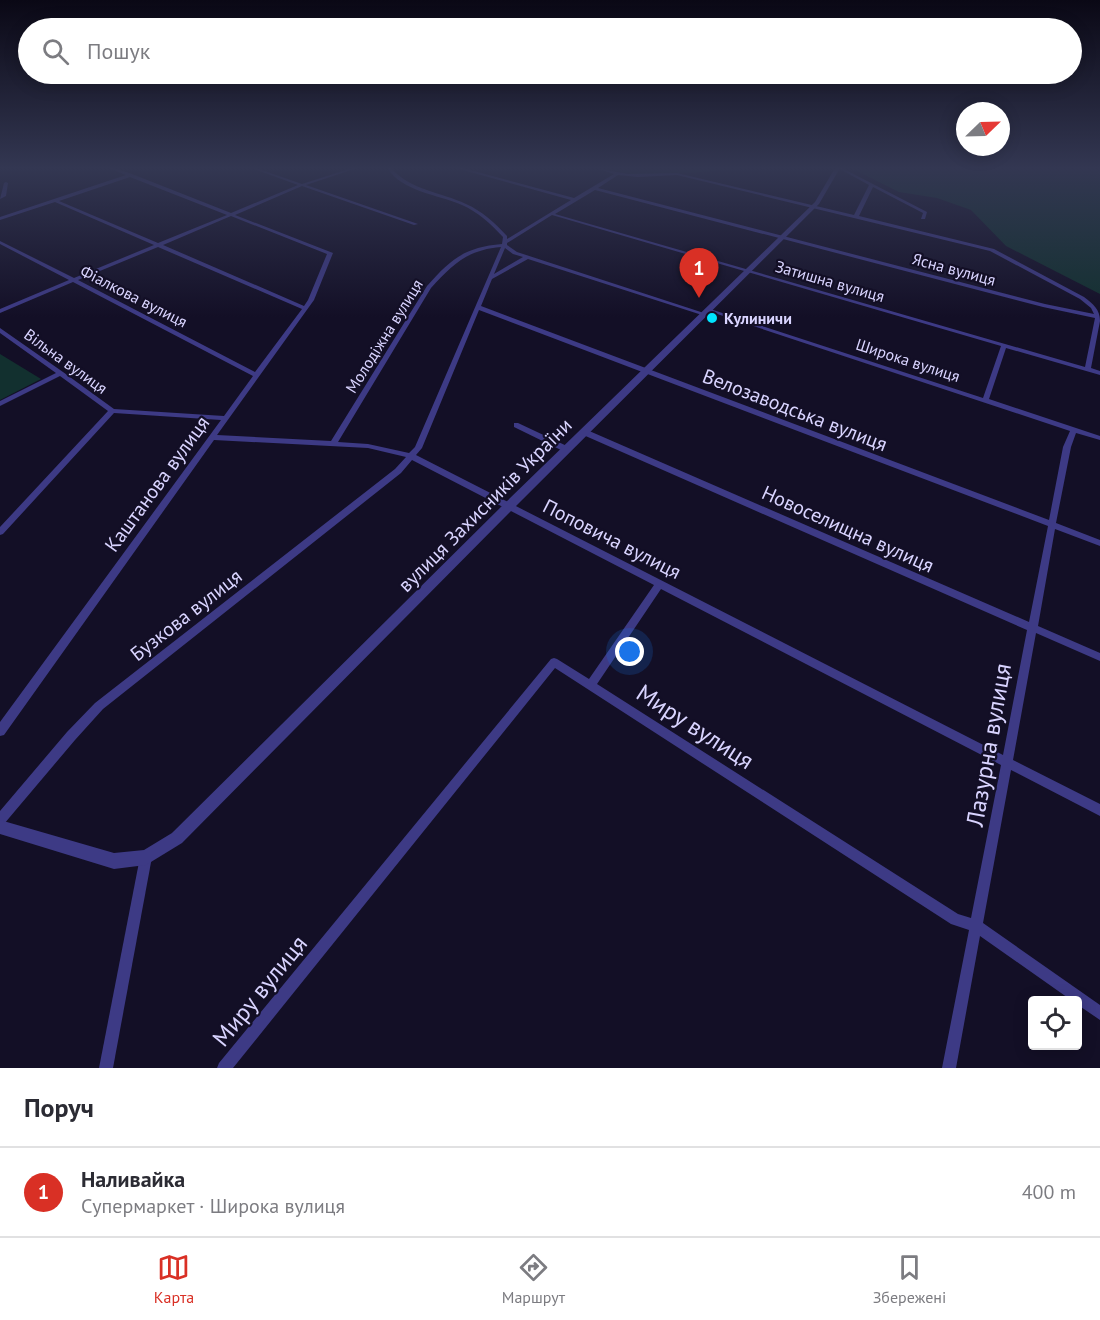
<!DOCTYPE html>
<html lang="uk">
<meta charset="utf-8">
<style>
body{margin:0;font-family:"PT Sans",sans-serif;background:#f7f7f7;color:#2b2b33}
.controls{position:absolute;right:18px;bottom:18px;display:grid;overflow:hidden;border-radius:6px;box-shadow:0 3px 15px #0003}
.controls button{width:54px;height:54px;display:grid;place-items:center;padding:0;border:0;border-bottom:2px solid #e1e1e2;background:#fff;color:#2b2b33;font:30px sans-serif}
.compass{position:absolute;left:956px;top:102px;width:54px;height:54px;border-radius:50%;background:#fff;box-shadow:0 3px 15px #0003;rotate:67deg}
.you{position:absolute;left:630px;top:652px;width:21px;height:21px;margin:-15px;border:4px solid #fff;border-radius:50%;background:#1a73e8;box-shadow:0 0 0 9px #1a73e833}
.badge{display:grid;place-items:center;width:39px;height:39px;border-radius:50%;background:#d93025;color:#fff;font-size:20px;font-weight:700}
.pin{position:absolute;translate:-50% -50px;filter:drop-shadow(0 2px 3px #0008)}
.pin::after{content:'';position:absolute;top:32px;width:21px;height:18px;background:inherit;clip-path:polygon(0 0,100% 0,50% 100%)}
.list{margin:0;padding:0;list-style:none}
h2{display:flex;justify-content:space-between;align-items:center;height:78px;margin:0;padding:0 24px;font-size:26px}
h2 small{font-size:20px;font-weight:400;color:#7c7c81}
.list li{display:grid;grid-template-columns:39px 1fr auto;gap:18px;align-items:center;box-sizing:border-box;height:90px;padding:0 24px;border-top:2px solid #e1e1e2}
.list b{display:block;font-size:22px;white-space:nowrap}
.list p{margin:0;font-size:20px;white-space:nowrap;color:#7c7c81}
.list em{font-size:20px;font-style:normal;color:#7c7c81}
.icon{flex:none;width:33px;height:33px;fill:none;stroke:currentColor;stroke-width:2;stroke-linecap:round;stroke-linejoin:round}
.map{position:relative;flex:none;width:1100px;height:1068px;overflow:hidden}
.search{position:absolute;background:#fff;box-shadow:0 3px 15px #0003;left:18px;right:18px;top:18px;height:66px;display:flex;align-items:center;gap:15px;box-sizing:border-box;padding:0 21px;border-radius:33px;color:#7c7c81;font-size:22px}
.sheet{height:168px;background:#fff}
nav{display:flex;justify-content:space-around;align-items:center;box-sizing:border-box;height:84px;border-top:2px solid #e1e1e2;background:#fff;font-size:16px;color:#7c7c81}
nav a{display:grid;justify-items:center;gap:3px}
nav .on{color:#d93025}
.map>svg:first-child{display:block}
</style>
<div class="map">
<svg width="1100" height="1068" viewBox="0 0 1100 1068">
<rect width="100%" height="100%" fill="#130f26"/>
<g fill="#12302f">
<polygon points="603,168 762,168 639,176"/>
<polygon points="851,168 1100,168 1100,294 1006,246 971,210 937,198 899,192"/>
<polygon points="0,354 41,379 0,400"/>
</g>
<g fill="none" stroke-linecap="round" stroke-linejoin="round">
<g fill="#3d3a85" fill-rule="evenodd">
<path d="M109,168H114L132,174L231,213L298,185L251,168H256L302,184L352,168H357L306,185L418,224L414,225L302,186L235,215L333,253L314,300L217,435L331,441L427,286C451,259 465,247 502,244L503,237C491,224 478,212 462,205C437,194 403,192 387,168H391C410,190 441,192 466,204C482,211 495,223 507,236V239L571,200L459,169L458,168H463L574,198L614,174L596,168L628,174L677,173L854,215L869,185L838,168H842L927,212L925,219H921L923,213L873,187L859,216L994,249L1084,297C1093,304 1100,309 1100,321L1091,368L1100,371V375L1006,348L989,399L1100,436V440L1076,433L1071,447L1056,523L1100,540V546L1055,529L1038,626L1100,653V661L1036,633L1013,760L1100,804V816L1011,770L983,923L1100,1005V1020L1078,1005V1000H1071L980,936L956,1068H942L969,930L951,924L555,668L233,1068H217L219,1063L551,659L554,658L557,659L589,679L654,585L412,460L401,473L103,709L75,740L4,824L0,826V811L67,732L95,703L395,469L406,457L368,448L214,440L4,735L0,736V722L221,420L114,413L3,534L0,535V527L108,411L60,376L0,406V401L56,373L0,333V328L63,372L114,409L224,416L253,376L73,282L0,313V309L69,280L0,244V241L74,278L154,245L55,202L0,220V217L126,175ZM618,175L638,177L677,175L990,251L1080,299L1091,308L1094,314L1045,304L598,188ZM130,177L227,215L158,243L59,201ZM595,190L1043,307L1095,318L1085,367L555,214ZM552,215L1001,346L983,398L710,309L705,310L1070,431L1063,447L1049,520L481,306L492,279L528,259L702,315L707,314L517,252L507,245V243ZM231,216L327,254L308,300L304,306L163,245ZM158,247L302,309L255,372L78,280ZM501,247L415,447L409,453L368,444L338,442L431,288C453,264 467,250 501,247ZM505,248L513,254L523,257L494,274ZM479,310L1048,526L1029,622L587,430H581L580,432L581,434L1027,630L1003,755L416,455L422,448ZM661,589L1001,765L971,918L958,914L597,684Z"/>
<polygon points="6,182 8,183 6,196 0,199 4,183"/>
<polygon points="514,423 518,423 569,447 570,449 569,451 563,451 514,427"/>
<polygon points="146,851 150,853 152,857 113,1068 99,1068 140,857 142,853"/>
</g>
<polygon fill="#3d3a85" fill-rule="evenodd" points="835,168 840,168 819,204 513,509 182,843 146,865 114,869 0,834 0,820 114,853 144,850 172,833 505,503 815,202"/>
</g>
<linearGradient id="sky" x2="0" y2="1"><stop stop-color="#0a0815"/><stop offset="0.53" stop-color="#333752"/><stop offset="1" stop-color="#333752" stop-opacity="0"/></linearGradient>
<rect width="1100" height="317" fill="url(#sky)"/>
<circle fill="#00e5ff" stroke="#130f26" stroke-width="2" cx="712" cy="318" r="6"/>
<g text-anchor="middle" stroke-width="4.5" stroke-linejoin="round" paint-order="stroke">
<g font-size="16" fill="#d9d4ff" stroke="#130f26">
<text transform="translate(954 269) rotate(15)" y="6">Ясна вулиця</text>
<text transform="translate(830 281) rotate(16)" y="6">Затишна вулиця</text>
<text transform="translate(134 296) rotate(27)" y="6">Фіалкова вулиця</text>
<text transform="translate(384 336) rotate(-58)" y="6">Молодіжна вулиця</text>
<text transform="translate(908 360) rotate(18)" y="6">Широка вулиця</text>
<text transform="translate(66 361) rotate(36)" y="6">Вільна вулиця</text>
</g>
<g font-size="16" font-weight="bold" fill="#d9d4ff" stroke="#130f26" text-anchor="start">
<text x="724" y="324">Кулиничи</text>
</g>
<g font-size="20" fill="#d9d4ff" stroke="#130f26">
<text transform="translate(795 410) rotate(21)" y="7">Велозаводська вулиця</text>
<text transform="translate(157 484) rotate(-54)" y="7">Каштанова вулиця</text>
<text transform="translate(485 505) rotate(-45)" y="7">вулиця Захисників України</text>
<text transform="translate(848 529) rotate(24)" y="7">Новоселищна вулиця</text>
<text transform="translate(612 539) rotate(27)" y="7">Поповича вулиця</text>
<text transform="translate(186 615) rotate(-38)" y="7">Бузкова вулиця</text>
</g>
<g font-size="24" fill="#d9d4ff" stroke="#130f26">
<text transform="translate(695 727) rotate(33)" y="8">Миру вулиця</text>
<text transform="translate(989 745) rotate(-80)" y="8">Лазурна вулиця</text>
<text transform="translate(260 991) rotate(-51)" y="8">Миру вулиця</text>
</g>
</g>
</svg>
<div class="controls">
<button><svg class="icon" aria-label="locate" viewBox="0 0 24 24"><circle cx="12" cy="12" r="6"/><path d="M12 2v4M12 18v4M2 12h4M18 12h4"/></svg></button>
</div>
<svg class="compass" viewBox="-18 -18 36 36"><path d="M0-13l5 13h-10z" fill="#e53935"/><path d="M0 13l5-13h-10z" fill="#7c7c81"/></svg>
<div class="you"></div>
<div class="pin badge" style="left:699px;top:298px">1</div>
<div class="search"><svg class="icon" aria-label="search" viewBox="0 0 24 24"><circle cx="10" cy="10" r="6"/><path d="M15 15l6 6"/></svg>Пошук</div>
</div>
<section class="sheet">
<h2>Поруч<small></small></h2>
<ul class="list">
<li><span class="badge">1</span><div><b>Наливайка</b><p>Супермаркет · Широка вулиця</p></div><em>400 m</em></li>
</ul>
</section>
<nav>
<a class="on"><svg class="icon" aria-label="map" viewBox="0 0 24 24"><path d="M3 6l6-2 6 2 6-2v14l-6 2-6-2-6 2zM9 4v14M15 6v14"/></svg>Карта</a>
<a><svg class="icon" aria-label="directions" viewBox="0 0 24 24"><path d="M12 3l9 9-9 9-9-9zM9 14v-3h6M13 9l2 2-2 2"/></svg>Маршрут</a>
<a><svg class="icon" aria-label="saved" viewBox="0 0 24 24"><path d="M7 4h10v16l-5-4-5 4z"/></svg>Збережені</a>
</nav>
